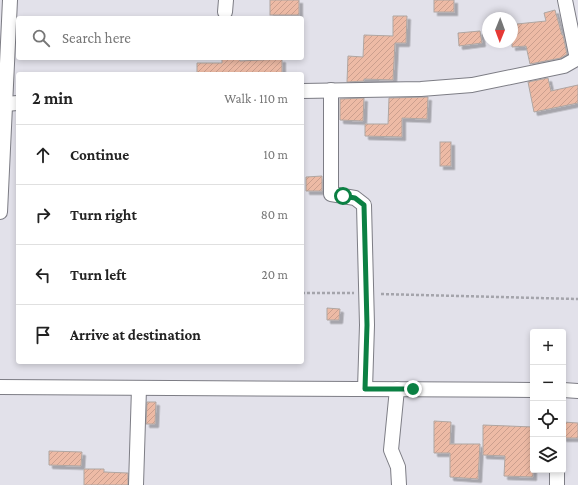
<!DOCTYPE html>
<meta charset="utf-8">
<style>
body{margin:0;font-family:"Crimson Pro",serif;background:#f6f6f6;color:#222}
.controls{position:absolute;right:12px;bottom:12px;display:grid;overflow:hidden;border-radius:4px;box-shadow:0 2px 6px #0003}
.controls button{width:36px;height:36px;display:grid;place-items:center;padding:0;border:0;border-bottom:1px solid #e0e0e0;background:#fff;color:#222;font:20px sans-serif}
.compass{position:absolute;left:482px;top:12px;width:36px;height:36px;border-radius:50%;background:#fff;box-shadow:0 2px 6px #0003;rotate:181deg}
.stop{position:absolute;width:12px;height:12px;margin:-9px;border:3px solid #0b8043;border-radius:50%;background:#fff}
.stop.end{background:#0b8043;border-color:#fff;box-shadow:0 1px 4px #0008}
.list{margin:0;padding:0;list-style:none}
h2{display:flex;justify-content:space-between;align-items:center;height:52px;margin:0;padding:0 16px;font-size:17px}
h2 small{font-size:13px;font-weight:400;color:#767676}
.list li{display:grid;grid-template-columns:26px 1fr auto;gap:12px;align-items:center;box-sizing:border-box;height:60px;padding:0 16px;border-top:1px solid #e0e0e0}
.list b{display:block;font-size:15px;white-space:nowrap}
.list em{font-size:13px;font-style:normal;color:#767676}
.icon{flex:none;width:22px;height:22px;fill:none;stroke:currentColor;stroke-width:2;stroke-linecap:round;stroke-linejoin:round}
.map{position:relative;flex:none;width:578px;height:485px;overflow:hidden}
.search{position:absolute;background:#fff;box-shadow:0 2px 6px #0003;left:16px;top:16px;width:288px;height:44px;display:flex;align-items:center;gap:10px;box-sizing:border-box;padding:0 14px;border-radius:4px;color:#767676;font-size:15px}
.panel{position:absolute;background:#fff;box-shadow:0 2px 6px #0003;left:16px;top:72px;width:288px;height:292px;border-radius:4px}
.map>svg:first-child{display:block}
</style>
<div class="map">
<svg width="578" height="485" viewBox="0 0 578 485">
<defs>
<pattern id="building-hatch" width="6" height="6" patternUnits="userSpaceOnUse"><rect width="6" height="6" fill="#edbaa5"/><path d="M-1 1l2-2M0 6l6-6M5 7l2-2" fill="none" stroke="#cb9f8e"/></pattern>
<filter id="shadow"><feDropShadow dx="3.5" dy="3.5" stdDeviation="0" flood-color="#0004"/></filter>
</defs>
<rect width="100%" height="100%" fill="#e2e1ea"/>
<g fill="url(#building-hatch)" stroke="#afa6a2" filter="url(#shadow)">
<rect x="270" y="0" width="29" height="15"/>
<rect x="434" y="0" width="20" height="12"/>
<polygon points="555,10 562,35 563,35 567,54 561,58 530,64 526,46 512,47 512,26 517,26 517,24 546,21 544,13"/>
<polygon points="393,16 407,16 406,43 395,43 393,80 364,79 364,81 347,82 348,56 363,57 364,35 393,36"/>
<polygon points="480,31 482,43 459,46 458,33"/>
<polygon points="222,58 239,58 240,61 282,59 282,74 197,74 197,63 222,63"/>
<polygon points="548,78 551,91 578,85 578,103 534,112 528,82"/>
<polygon points="428,97 427,119 402,118 402,137 365,136 365,124 388,124 389,98"/>
<polygon points="364,98 363,121 340,120 340,99"/>
<rect x="440" y="142" width="11" height="24"/>
<polygon points="322,176 322,191 306,191 306,177"/>
<polygon points="327,308 340,309 339,320 327,320"/>
<polygon points="147,402 156,402 155,424 146,424"/>
<polygon points="434,421 451,422 450,444 480,444 478,479 450,477 450,453 434,453"/>
<polygon points="563,422 578,423 578,438 563,438"/>
<polygon points="483,425 533,427 533,477 504,476 505,456 483,455"/>
<polygon points="49,451 82,452 81,466 49,465"/>
<polygon points="84,469 104,469 104,472 128,473 128,485 84,485"/>
</g>
<g fill="none" stroke-linecap="round" stroke-linejoin="round">
<defs>
<g id="street">
<polyline points="565,0 577,59"/>
<polyline points="225,12 226,0"/>
<polyline points="331,90 331,194 355,198 364,205 367,325 365,389"/>
<polyline points="302,91 421,89 472,85 564,66 578,58"/>
<polyline points="4,104 18,103"/>
<polyline points="0,212 10,0"/>
<polyline points="0,387 533,390"/>
<polyline points="397,389 391,450 398,467 399,485"/>
<polyline points="563,390 578,391"/>
<polyline points="557,470 557,485"/>
<polyline points="136,485 139,388"/>
</g>
</defs>
<use href="#street" stroke="#7d7d85" stroke-width="16"/>
<g stroke="#a4a4ab" stroke-width="2.5" stroke-dasharray="3 2" stroke-linecap="butt">
<polyline points="302,293 354,293"/>
<polyline points="381,294 578,299"/>
</g>
<use href="#street" stroke="#fff" stroke-width="14"/>
</g>
<g fill="none" stroke-linecap="round" stroke-linejoin="round">
<polyline stroke="#0b8043" stroke-width="5" points="343,196 355,198 364,205 367,325 365,389 413,389"/>
</g>
</svg>
<div class="controls">
<button>+</button>
<button>−</button>
<button><svg class="icon" aria-label="locate" viewBox="0 0 24 24"><circle cx="12" cy="12" r="6"/><path d="M12 2v4M12 18v4M2 12h4M18 12h4"/></svg></button>
<button><svg class="icon" aria-label="layers" viewBox="0 0 24 24"><path d="M12 4l9 5-9 5-9-5zM3 14l9 5 9-5"/></svg></button>
</div>
<svg class="compass" viewBox="-18 -18 36 36"><path d="M0-13l5 13h-10z" fill="#e53935"/><path d="M0 13l5-13h-10z" fill="#767676"/></svg>
<div class="stop" style="left:343px;top:196px"></div>
<div class="stop end" style="left:413px;top:389px"></div>
<div class="search"><svg class="icon" aria-label="search" viewBox="0 0 24 24"><circle cx="10" cy="10" r="6"/><path d="M15 15l6 6"/></svg>Search here</div>
<section class="panel">
<h2>2 min<small>Walk · 110 m</small></h2>
<ul class="list">
<li><svg class="icon" aria-label="ahead" viewBox="0 0 24 24"><path d="M12 20V5M6 11l6-6 6 6"/></svg><div><b>Continue</b></div><em>10 m</em></li>
<li><svg class="icon" aria-label="right" viewBox="0 0 24 24"><path d="M7 20v-9h11M14 6l5 5-5 5"/></svg><div><b>Turn right</b></div><em>80 m</em></li>
<li><svg class="icon" aria-label="left" viewBox="0 0 24 24"><path d="M17 20v-9H6M10 6l-5 5 5 5"/></svg><div><b>Turn left</b></div><em>20 m</em></li>
<li><svg class="icon" aria-label="arrive" viewBox="0 0 24 24"><path d="M6 21V4h12l-3 4 3 4H6"/></svg><div><b>Arrive at destination</b></div></li>
</ul>
</section>
</div>
